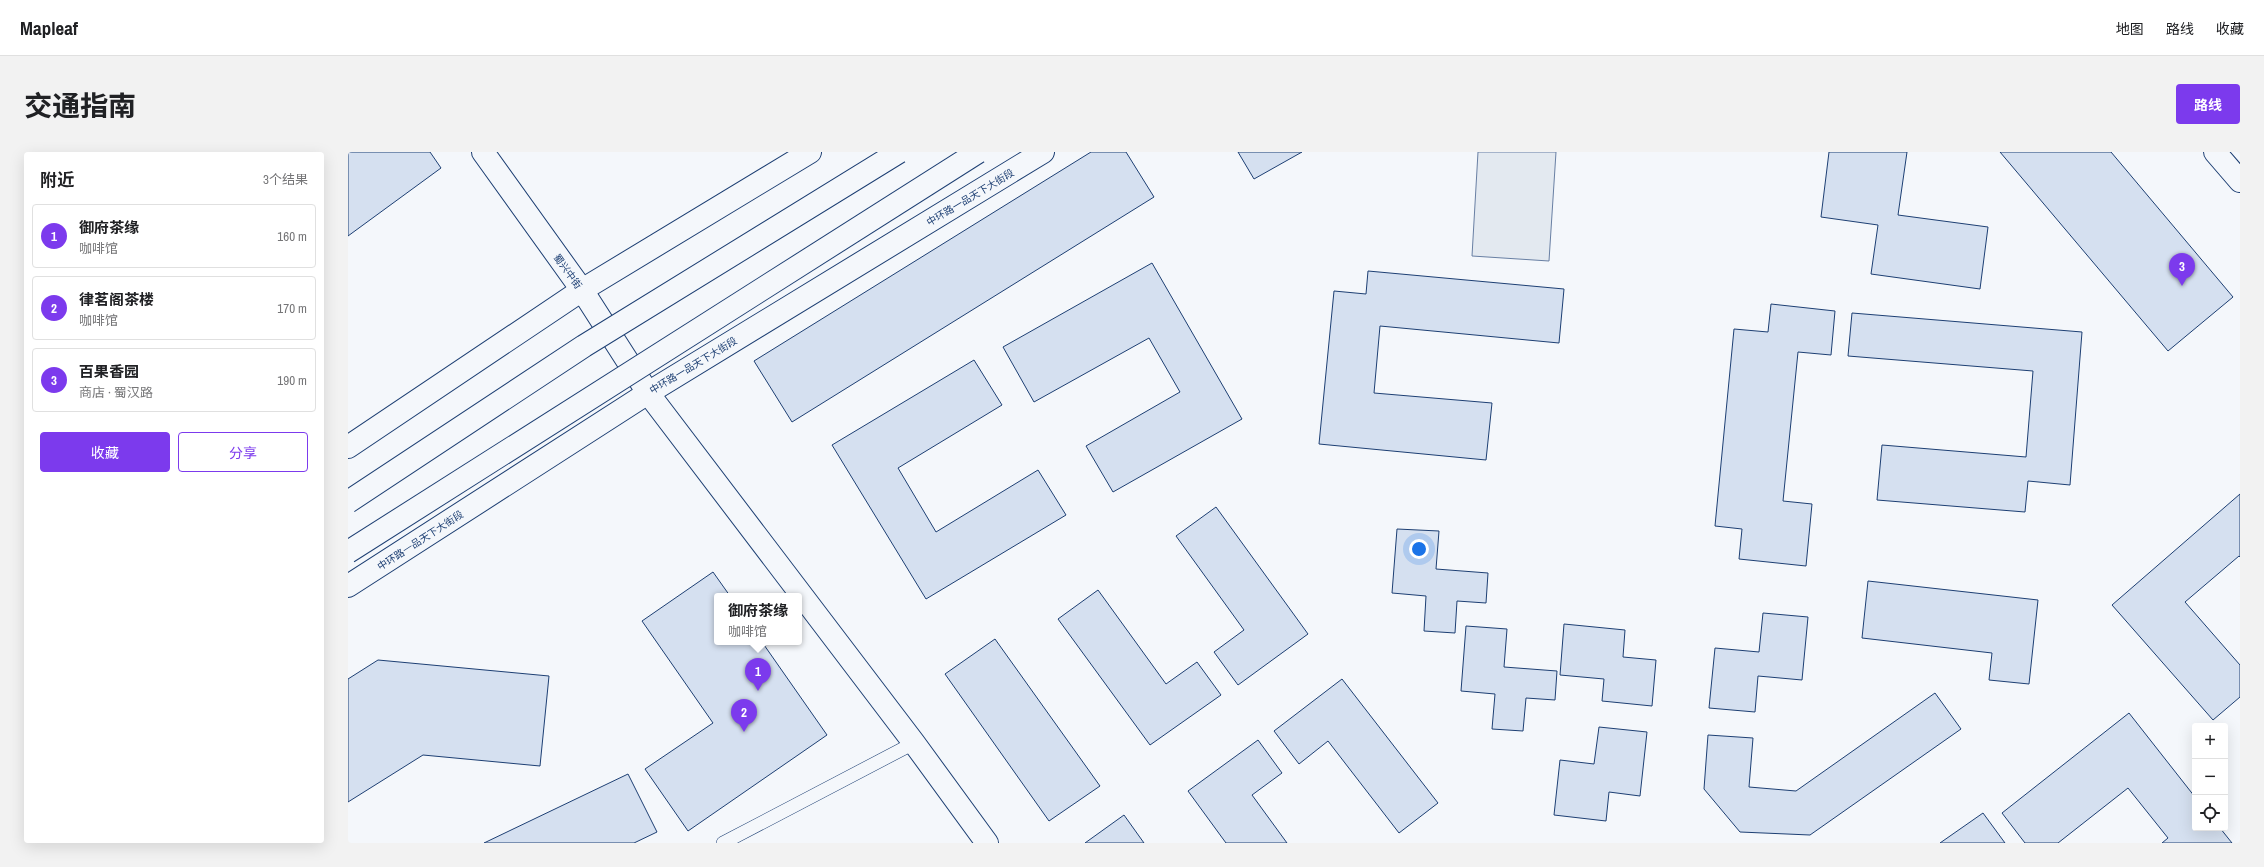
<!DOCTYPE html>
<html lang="zh">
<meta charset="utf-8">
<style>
body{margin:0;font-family:"Archivo Narrow","Noto Sans SC",sans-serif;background:#f2f2f2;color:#202124}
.controls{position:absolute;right:12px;bottom:12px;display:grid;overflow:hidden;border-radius:4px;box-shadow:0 4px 16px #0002}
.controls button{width:36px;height:36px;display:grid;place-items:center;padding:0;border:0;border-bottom:1px solid #e0e0e0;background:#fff;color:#202124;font:20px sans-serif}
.you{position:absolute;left:1071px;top:397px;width:14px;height:14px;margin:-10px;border:3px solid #fff;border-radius:50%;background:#1a73e8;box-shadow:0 0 0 6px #1a73e833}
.badge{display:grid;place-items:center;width:26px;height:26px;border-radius:50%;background:#7c3aed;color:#fff;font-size:13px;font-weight:700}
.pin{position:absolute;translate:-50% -33px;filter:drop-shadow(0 1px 2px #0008)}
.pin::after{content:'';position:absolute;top:21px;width:14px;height:12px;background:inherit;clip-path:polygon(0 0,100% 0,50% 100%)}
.popup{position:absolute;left:366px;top:441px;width:88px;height:52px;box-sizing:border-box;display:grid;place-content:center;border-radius:4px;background:#fff;filter:drop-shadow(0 1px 3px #0005);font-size:13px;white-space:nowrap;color:#757577}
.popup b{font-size:15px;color:#202124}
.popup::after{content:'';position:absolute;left:50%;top:100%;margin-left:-8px;border:8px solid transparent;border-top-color:#fff}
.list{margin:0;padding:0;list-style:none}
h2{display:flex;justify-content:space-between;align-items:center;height:52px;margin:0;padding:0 16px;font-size:17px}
h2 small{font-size:13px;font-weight:400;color:#757577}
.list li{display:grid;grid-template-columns:26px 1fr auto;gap:12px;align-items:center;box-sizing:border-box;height:64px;margin:0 8px 8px;padding:0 8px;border:1px solid #e0e0e0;border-radius:4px}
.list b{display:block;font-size:15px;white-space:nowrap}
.list p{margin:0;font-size:13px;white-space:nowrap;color:#757577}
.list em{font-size:13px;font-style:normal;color:#757577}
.actions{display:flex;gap:8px;padding:12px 16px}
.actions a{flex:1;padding:9px 0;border:1px solid #7c3aed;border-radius:4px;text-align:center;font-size:14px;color:#7c3aed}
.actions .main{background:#7c3aed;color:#fff}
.icon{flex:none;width:22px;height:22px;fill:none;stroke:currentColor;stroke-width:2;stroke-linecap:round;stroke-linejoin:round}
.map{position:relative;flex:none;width:1892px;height:691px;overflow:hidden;border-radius:4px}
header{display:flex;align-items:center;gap:24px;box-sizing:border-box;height:56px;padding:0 20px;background:#fff;border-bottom:1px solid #e0e0e0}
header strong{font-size:19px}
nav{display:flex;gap:22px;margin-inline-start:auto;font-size:14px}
.intro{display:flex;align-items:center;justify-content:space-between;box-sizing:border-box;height:96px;padding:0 24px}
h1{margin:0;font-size:28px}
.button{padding:10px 18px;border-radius:4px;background:#7c3aed;color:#fff;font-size:14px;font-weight:700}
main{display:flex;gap:24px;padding:0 24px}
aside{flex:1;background:#fff;border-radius:4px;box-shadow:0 4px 16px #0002}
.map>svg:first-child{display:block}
</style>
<header>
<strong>Mapleaf</strong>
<nav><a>地图</a><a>路线</a><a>收藏</a></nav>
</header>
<div class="intro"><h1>交通指南</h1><a class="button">路线</a></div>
<main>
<aside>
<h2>附近<small>3个结果</small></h2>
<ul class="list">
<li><span class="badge">1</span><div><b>御府茶缘</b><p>咖啡馆</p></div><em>160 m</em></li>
<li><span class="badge">2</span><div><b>律茗阁茶楼</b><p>咖啡馆</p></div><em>170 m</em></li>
<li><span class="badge">3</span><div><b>百果香园</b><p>商店 · 蜀汉路</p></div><em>190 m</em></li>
</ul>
<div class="actions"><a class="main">收藏</a><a>分享</a></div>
</aside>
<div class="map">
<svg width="1892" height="691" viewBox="0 0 1892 691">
<rect width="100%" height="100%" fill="#f4f7fb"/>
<polygon fill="#e3e9f0" stroke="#687fa3" points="1130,0 1208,0 1201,109 1124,104"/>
<g fill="#d5e0f0" stroke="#1d3f73">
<polygon points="0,0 82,0 93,16 0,84"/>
<polygon points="743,0 778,0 806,45 444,270 406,209"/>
<polygon points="890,0 954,0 906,27"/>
<polygon points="1481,0 1559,0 1550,63 1640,75 1632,137 1523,122 1530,73 1473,65"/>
<polygon points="1652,0 1763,0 1885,145 1820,199"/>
<polygon points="804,111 894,267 765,340 738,294 832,240 801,186 686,250 655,195"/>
<polygon points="1020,119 1216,137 1211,191 1032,174 1026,241 1144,251 1138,308 971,292 986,139 1018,142"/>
<polygon points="1423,152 1487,159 1483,203 1450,200 1435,349 1464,352 1458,414 1391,407 1394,377 1367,374 1386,177 1420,180"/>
<polygon points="1504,161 1734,180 1722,333 1680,329 1677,360 1529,348 1534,293 1678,305 1685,219 1500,204"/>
<polygon points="626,208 654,253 550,316 588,380 690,318 718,363 578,447 484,293"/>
<polygon points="1892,342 1892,405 1891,404 1837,450 1892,513 1892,545 1865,568 1764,453"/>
<polygon points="868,355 960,482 890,533 866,500 896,478 828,384"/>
<polygon points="1049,377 1091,379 1088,417 1140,421 1138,451 1109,449 1107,481 1076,479 1078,444 1044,441"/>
<polygon points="365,420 382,444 369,444 369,490 414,490 479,583 340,679 297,617 365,571 294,469"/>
<polygon points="1520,429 1690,448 1681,532 1641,528 1644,501 1514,486"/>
<polygon points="750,438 818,532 849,510 873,543 802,593 710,467"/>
<polygon points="1415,461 1460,465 1454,528 1410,524 1407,560 1361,556 1367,496 1411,500"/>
<polygon points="1216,472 1277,478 1275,505 1308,508 1304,554 1254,549 1256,527 1212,523"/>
<polygon points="1118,474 1159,477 1156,515 1209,519 1207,548 1178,546 1175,579 1144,577 1147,542 1113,539"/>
<polygon points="647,487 752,634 701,669 597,522"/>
<polygon points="30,508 201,524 192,614 75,603 0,650 0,527"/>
<polygon points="994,527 1090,651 1051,681 980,589 951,612 926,579"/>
<polygon points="1587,541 1613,577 1462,683 1392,680 1356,637 1360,583 1405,586 1401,635 1448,639"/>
<polygon points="1781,561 1847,645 1847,676 1872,676 1884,691 1814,691 1820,686 1780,636 1710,691 1677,691 1654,661"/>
<polygon points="1251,575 1299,580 1292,644 1261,640 1258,669 1206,663 1212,608 1246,612"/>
<polygon points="910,588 934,621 904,643 939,691 878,691 840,639"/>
<polygon points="280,622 309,680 286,691 136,691"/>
<polygon points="1635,661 1657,691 1592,691"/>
<polygon points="776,663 796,691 737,691"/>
</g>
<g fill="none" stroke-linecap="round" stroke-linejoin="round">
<defs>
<polyline id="lane" points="375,691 566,591"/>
<polyline id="secondary" points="135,0 234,138 300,241 566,591 639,691"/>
<g id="primary">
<polyline points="1867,0 1892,29"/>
<polyline points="0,295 234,138 462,0"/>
<polyline points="0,434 300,241 695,0"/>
</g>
</defs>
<use href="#lane" stroke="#1d3f73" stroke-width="14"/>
<use href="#secondary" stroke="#1d3f73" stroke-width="24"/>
<use href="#primary" stroke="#1d3f73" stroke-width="24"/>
<use href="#lane" stroke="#f4f7fb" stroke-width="13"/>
<use href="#secondary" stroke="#f4f7fb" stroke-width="22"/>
<use href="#primary" stroke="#f4f7fb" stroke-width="22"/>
<defs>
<g id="primary-bridge">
<polyline points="0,350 236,194 551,0"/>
<polyline points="0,400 630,0"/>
</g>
</defs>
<use href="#primary-bridge" stroke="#1d3f73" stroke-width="24" stroke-linecap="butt"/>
<use href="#primary-bridge" stroke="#f4f7fb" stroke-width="22"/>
</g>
<g text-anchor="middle" stroke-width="3" stroke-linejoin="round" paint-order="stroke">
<g font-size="10" fill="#1d3f73" stroke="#f4f7fb">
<text transform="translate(622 45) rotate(-31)" y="4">中环路一品天下大街段</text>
<text transform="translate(220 119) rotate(54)" y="4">蜀兴中街</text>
<text transform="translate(345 213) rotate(-31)" y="4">中环路一品天下大街段</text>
<text transform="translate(72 388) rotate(-33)" y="4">中环路一品天下大街段</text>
</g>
</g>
</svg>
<div class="controls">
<button>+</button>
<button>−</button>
<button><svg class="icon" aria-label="locate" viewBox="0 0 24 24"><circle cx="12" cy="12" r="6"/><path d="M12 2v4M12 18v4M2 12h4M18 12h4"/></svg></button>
</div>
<div class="you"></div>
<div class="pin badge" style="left:410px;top:539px">1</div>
<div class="popup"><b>御府茶缘</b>咖啡馆</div>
<div class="pin badge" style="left:396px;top:580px">2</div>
<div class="pin badge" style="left:1834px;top:134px">3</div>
</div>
</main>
